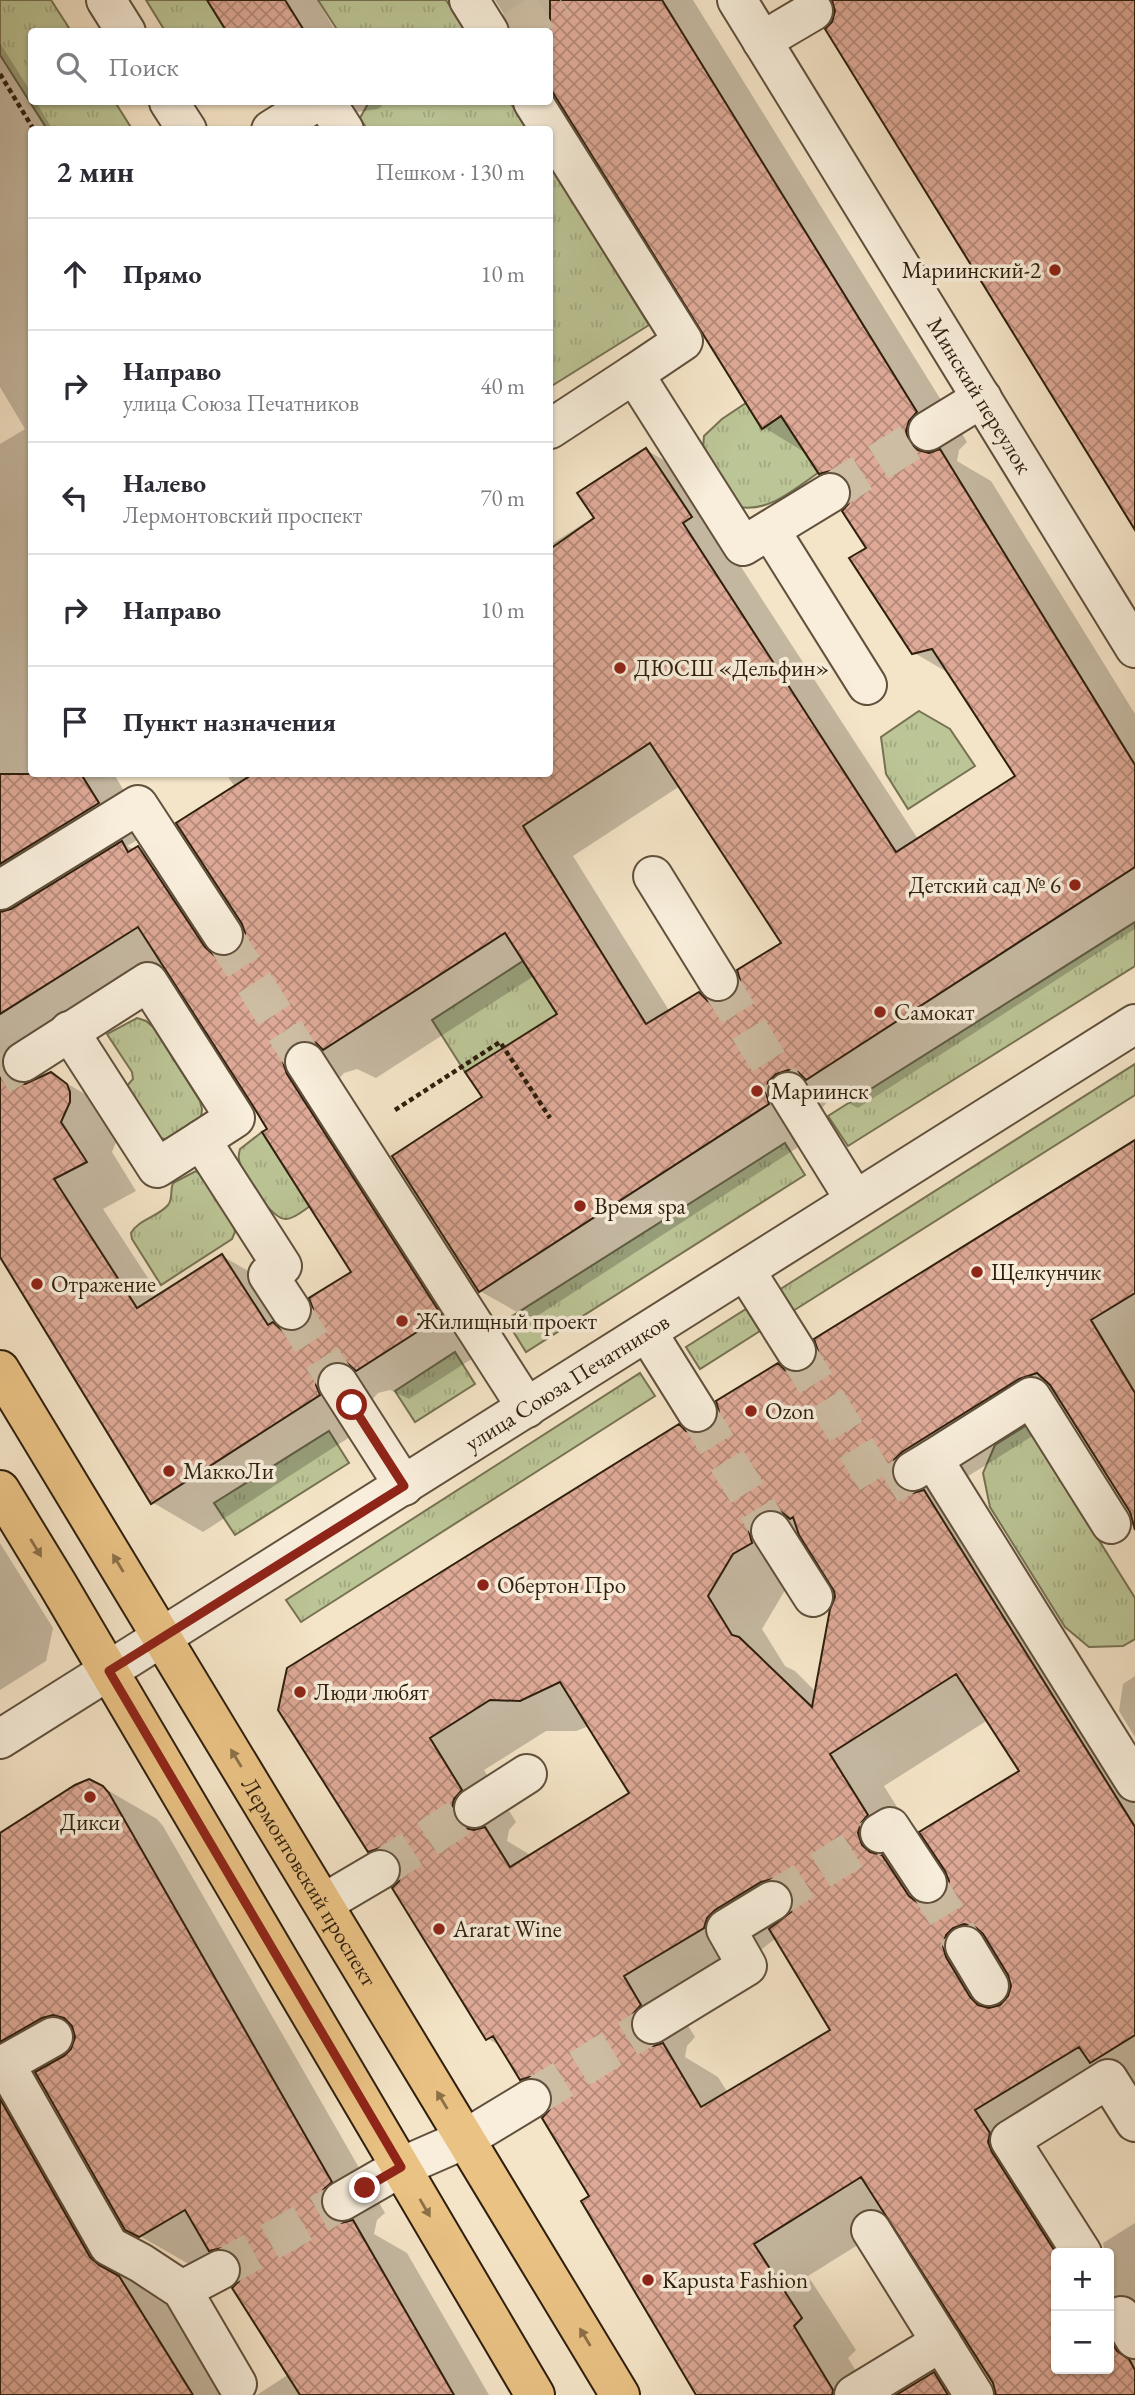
<!DOCTYPE html>
<html lang="ru">
<meta charset="utf-8">
<style>
body{margin:0;font-family:"EB Garamond",serif;background:#f2f2f3;color:#2b2b33}
.controls{position:absolute;right:21px;bottom:21px;display:grid;overflow:hidden;border-radius:7px;box-shadow:0 2px 5px #0004}
.controls button{width:63px;height:63px;display:grid;place-items:center;padding:0;border:0;border-bottom:2px solid #e1e1e2;background:#fff;color:#2b2b33;font:35px sans-serif}
.stop{position:absolute;width:21px;height:21px;margin:-16px;border:5px solid #8f2418;border-radius:50%;background:#fff}
.stop.end{background:#8f2418;border-color:#fff;box-shadow:0 2px 7px #0008}
.list{margin:0;padding:0;list-style:none}
h2{display:flex;justify-content:space-between;align-items:center;height:91px;margin:0;padding:0 28px;font-size:30px}
h2 small{font-size:23px;font-weight:400;color:#7c7c81}
.list li{display:grid;grid-template-columns:46px 1fr auto;gap:21px;align-items:center;box-sizing:border-box;height:112px;padding:0 28px;border-top:2px solid #e1e1e2}
.list b{display:block;font-size:26px;white-space:nowrap}
.list p{margin:0;font-size:23px;white-space:nowrap;color:#7c7c81}
.list em{font-size:23px;font-style:normal;color:#7c7c81}
.icon{flex:none;width:38px;height:38px;fill:none;stroke:currentColor;stroke-width:2;stroke-linecap:round;stroke-linejoin:round}
.map{position:relative;flex:none;width:1135px;height:2395px;overflow:hidden}
.search{position:absolute;background:#fff;box-shadow:0 2px 5px #0004;left:28px;top:28px;width:525px;height:77px;display:flex;align-items:center;gap:18px;box-sizing:border-box;padding:0 24px;border-radius:7px;color:#7c7c81;font-size:26px}
.panel{position:absolute;background:#fff;box-shadow:0 2px 5px #0004;left:28px;top:126px;width:525px;height:651px;border-radius:7px}
.map>svg:first-child{display:block}
</style>
<div class="map">
<svg width="1135" height="2395" viewBox="0 0 1135 2395">
<defs>
<pattern id="grass-tufts" width="24" height="20" patternUnits="userSpaceOnUse" patternTransform="scale(1.75)"><rect width="24" height="20" fill="#bcc596"/><path d="M3 7l-1-3M5 7V3M7 7l1-3M15 17l-1-3M17 17v-4M19 17l1-3" fill="none" stroke="#a2a980"/></pattern>
<pattern id="building-cross-hatch" width="8" height="8" patternUnits="userSpaceOnUse" patternTransform="scale(1.75)"><rect width="8" height="8" fill="#dea996"/><path d="M0 0l8 8M0 8l8-8" fill="none" stroke="#b48979"/></pattern>
</defs>
<rect width="100%" height="100%" fill="#f5e5c8"/>
<filter id="stains"><feTurbulence type="fractalNoise" baseFrequency=".00286" numOctaves="4"/><feColorMatrix values="0 0 0 0 .2 0 0 0 0 .09 0 0 0 0 .02 0 0 0 .5 -.17"/></filter>
<radialGradient id="worn" r=".72"><stop offset=".6" stop-color="#630" stop-opacity="0"/><stop offset="1" stop-color="#630" stop-opacity=".3"/></radialGradient>
<g fill="url(#grass-tufts)" stroke="#767252" stroke-width="2">
<polygon points="0,0 51,0 71,31 32,32 32,102 115,102 132,129 47,129 0,55"/>
<polygon points="146,0 207,0 226,31 165,31"/>
<polygon points="318,0 446,0 466,31 338,31"/>
<polygon points="369,102 510,102 527,129 367,129 360,118"/>
<polygon points="550,165 649,325 550,387"/>
<path d="M746,403L762,429L781,416L818,473C793,490 770,512 739,507L703,449L704,436L722,419Z"/>
<polygon points="919,711 950,729 975,766 908,809 886,774 881,737"/>
<polygon points="1135,922 1135,966 848,1146 828,1116"/>
<polygon points="523,961 602,1084 499,1051 465,1072 432,1020"/>
<polygon points="137,1018 146,1021 153,1027 200,1101 202,1109 201,1118 167,1140 158,1137 125,1088 133,1079 132,1072 107,1034"/>
<polygon points="1135,1064 1135,1095 793,1311 779,1290"/>
<path d="M262,1132L310,1206C303,1211 294,1219 286,1219C272,1220 241,1173 239,1160C238,1156 239,1153 240,1149Z"/>
<polygon points="785,1143 805,1175 526,1352 506,1320"/>
<path d="M196,1171L201,1175L234,1227L235,1232L232,1239L161,1285L132,1239L131,1233C139,1219 158,1217 168,1205C173,1199 170,1190 173,1183Z"/>
<polygon points="746,1309 760,1331 700,1369 686,1347"/>
<polygon points="455,1352 475,1384 415,1422 395,1391"/>
<polygon points="640,1373 655,1396 301,1622 286,1600"/>
<polygon points="1027,1425 1135,1598 1135,1639 1123,1646 1089,1647 1065,1627 990,1507 983,1473 995,1445"/>
<polygon points="329,1431 349,1463 235,1535 214,1503"/>
</g>
<g fill="#0003" fill-rule="evenodd">
<polygon points="209,0 317,0 336,32 228,32"/>
<path d="M495,0H693L967,442L959,450L957,461L991,481L1135,714V929L858,1108L840,1099L827,1102L819,1112L820,1133L531,1320L480,1291L484,1098L559,1014L534,976L376,1078L357,1069L344,1073L337,1081L492,1346L409,1399L390,1390L378,1393L369,1403L370,1424L203,1532L152,1502L0,1254V444L25,429L0,387V43L32,94V102H36L53,130H32V774H114L149,833L127,846L135,850L139,848L189,877L238,952L244,946L247,934L235,787L226,774H550V545L597,515L646,450L697,479L732,553L918,839L1017,776L950,674L913,652L851,504L854,493L820,473L806,453L763,427L550,85V32H515ZM680,786L783,944L730,1001L717,1004L699,994L670,1012L573,856ZM167,970L269,1130L354,1272L305,1329L302,1330L273,1285L222,1256L159,1295L103,1209L136,1191L112,1152L120,1132L111,1109L59,1079L23,1086L2,1075Z"/>
<polygon points="272,102 380,102 382,106 378,109 357,112 328,130 319,130"/>
<path d="M1135,1142V1526L1131,1512L1069,1413L957,1483L1135,1773V2087L1029,2142L1090,2253H1056V2369H1109V2253H1105L1103,2243L1135,2223V2395H998L994,2383L893,2223L808,2276L856,2350L848,2358L871,2395H698L591,2197L551,2111L555,2099L521,2079L502,2047L487,2038L400,1882L404,1870L369,1850L280,1710L679,1426L694,1435L710,1432L778,1365L793,1374L809,1371ZM810,1548L837,1595L817,1693L795,1671L785,1666L762,1629ZM988,1720L1021,1772L944,1899L937,1888L922,1847L884,1786ZM589,1726L631,1794L532,1856L507,1841L509,1830L516,1822L484,1770L546,1731H576ZM754,1876L795,1900V1904L752,1879ZM776,1938L832,2031L728,2093L718,2077L685,2057L687,2046L695,2037L677,2008L759,1959L762,1949ZM1003,1964L1013,1985L1007,2001L1001,1990L1000,1968Z"/>
<polygon points="0,1543 53,1628 46,1661 0,1690"/>
<polygon points="1135,1676 1135,1737 1119,1711 1123,1684"/>
<polygon points="102,1787 157,1819 163,1826 385,2213 377,2220 374,2234 407,2253 489,2395 257,2395 289,2374 240,2282 243,2268 217,2254 194,2267 126,2228 41,2080 37,2095 39,2107 144,2290 173,2309 227,2395 0,2395 0,1835"/>
<polygon points="934,2374 970,2395 899,2395"/>
</g>
<g fill="url(#building-cross-hatch)" stroke="#2f1f0d" stroke-width="2" fill-rule="evenodd">
<polygon points="207,0 285,0 305,32 227,32"/>
<path d="M550,0H662L917,412L909,421L906,431L909,442L918,450L929,453L940,449L1135,765V867L806,1080L798,1072L788,1070L776,1074L768,1082L766,1092L769,1104L479,1292L392,1156L482,1097L465,1072L557,1014L505,933L323,1050L316,1043L305,1040L293,1044L286,1051L283,1062L287,1074L442,1316L356,1371L347,1363L338,1361L327,1364L318,1374L316,1385L320,1395L151,1504L0,1257V1074H5L14,1082L25,1084L51,1072L67,1084L70,1092V1102L61,1122L87,1162L54,1179L137,1308L222,1254L268,1325L273,1322L282,1330L293,1332L304,1328L311,1319L313,1309L309,1298L351,1272L262,1132L267,1129L253,1106L138,927L0,1014V912L11,909L122,841L128,852L138,846L205,947L214,955L225,957L235,953L243,944L245,933L242,924L176,823L253,774H550V549L594,518L577,493L646,448L692,517L683,523L896,852L1015,776L932,649L912,654L849,558L866,548L842,511L849,503L852,493L848,481L840,474L830,471L819,474L781,416L762,429L550,88ZM650,743L781,943L737,970L740,980L738,991L729,1000L718,1003L708,1001L699,992L646,1024L523,826Z"/>
<polygon points="832,0 1135,0 1135,530 825,29 832,22 835,11"/>
<polygon points="0,774 81,774 99,803 0,864"/>
<path d="M1135,1140V1293L1091,1320L1135,1393V1530L1130,1512L1050,1385L1037,1373L1019,1379L902,1452L894,1460L891,1471L894,1482L902,1490L913,1493L924,1490L1135,1827V2035L1090,2063L1079,2047L975,2110L990,2133L988,2142L992,2152L1056,2253V2369H1109V2338L1117,2351L1129,2359L1135,2370V2395H996L993,2383L861,2177L754,2244L802,2318L794,2326L833,2390L832,2395H696L581,2201L589,2196L542,2118L550,2109L553,2098L550,2088L541,2080L530,2077L520,2080L493,2036L486,2040L392,1888L399,1881L402,1870L398,1858L390,1851L380,1848L368,1852L278,1710L287,1668L679,1424L686,1431L697,1434L709,1430L717,1422L719,1412L716,1401L778,1363L785,1370L796,1373L808,1369L815,1362L818,1351L814,1339ZM769,1509L780,1511L790,1519L793,1517L799,1535L834,1591L835,1597L830,1609L812,1707L739,1637L732,1635L708,1596L733,1554L752,1543L749,1531L752,1520L759,1513ZM956,1674L1019,1771L919,1832L945,1871L949,1881L946,1893L938,1902L928,1905L918,1903L909,1896L882,1855L870,1852L862,1845L858,1833L861,1823L868,1815L830,1754ZM560,1682L629,1793L510,1867L485,1827L474,1830L465,1828L455,1819L452,1808L454,1799L462,1790L430,1738L490,1700L520,1701ZM772,1879L783,1882L790,1889L794,1901L791,1912L769,1929L830,2030L701,2107L663,2043L653,2046L642,2043L633,2035L630,2024L633,2014L641,2005L624,1976L704,1928L707,1918L715,1910L761,1882ZM964,1924L975,1927L983,1934L1008,1975L1011,1986L1008,1996L1000,2005L989,2008L978,2005L970,1997L946,1957L943,1946L946,1935L953,1928Z"/>
<polygon points="89,1779 103,1786 109,1793 332,2182 323,2190 320,2200 323,2212 331,2220 341,2223 353,2220 454,2395 300,2395 232,2288 239,2281 242,2270 239,2259 232,2252 222,2248 209,2251 185,2210 139,2237 125,2230 35,2072 64,2056 71,2049 75,2037 72,2026 64,2018 53,2015 42,2018 0,2042 0,1833 75,1785"/>
<polygon points="0,2099 90,2257 99,2265 119,2276 193,2395 0,2395"/>
<polygon points="934,2372 948,2395 896,2395"/>
</g>
<g fill="none" stroke-linecap="round" stroke-linejoin="round">
<g stroke="#cdbda3" stroke-width="38" stroke-dasharray="38 19" stroke-linecap="butt">
<polyline points="512,31 561,0"/>
<polyline points="830,493 928,431"/>
<polyline points="223,935 305,1062"/>
<polyline points="718,981 788,1092"/>
<polyline points="0,1076 23,1062"/>
<polyline points="291,1310 338,1383"/>
<polyline points="796,1351 882,1490 913,1471"/>
<polyline points="697,1412 771,1531"/>
<polyline points="380,1870 474,1808"/>
<polyline points="927,1883 965,1946"/>
<polyline points="772,1901 880,1833"/>
<polyline points="531,2099 652,2024"/>
<polyline points="220,2270 342,2201"/>
</g>
<defs>
<g id="minor">
<polyline points="106,0 126,32"/>
<polyline points="469,0 489,32"/>
<path id="s1" d="M737,0L1135,648"/>
<polyline points="762,41 813,11"/>
<polyline points="169,102 187,130"/>
<polyline points="326,102 344,130"/>
<polyline points="533,102 683,341 634,374 743,546 830,493"/>
<polyline points="271,130 316,102"/>
<polyline points="550,429 634,374"/>
<polyline points="928,431 982,398"/>
<polyline points="770,530 867,685"/>
<polyline points="653,876 718,981"/>
<polyline points="0,890 138,805 223,935"/>
<polyline points="69,1031 157,1168 201,1140 282,1266 268,1275 291,1310"/>
<polyline points="23,1062 148,982 235,1118 201,1140"/>
<polyline points="305,1062 527,1408"/>
<polyline points="788,1092 855,1200"/>
<polyline points="745,1270 796,1351"/>
<polyline points="647,1332 697,1412"/>
<polyline points="338,1383 404,1486"/>
<polyline points="933,1459 1031,1397 1111,1524"/>
<polyline points="913,1471 933,1459 1135,1782"/>
<polyline points="771,1531 813,1597"/>
<path id="s2" d="M0,1739L1135,1024"/>
<polyline points="474,1808 527,1774"/>
<polyline points="880,1833 890,1827 927,1883"/>
<polyline points="324,1903 380,1870"/>
<polyline points="965,1946 989,1986"/>
<polyline points="652,2024 747,1966 726,1929 772,1901"/>
<polyline points="53,2037 5,2064 109,2246 141,2263 182,2290 237,2384"/>
<polyline points="342,2201 401,2167 465,2139 531,2099"/>
<polyline points="871,2230 974,2395"/>
<polyline points="1082,2253 1010,2140 1108,2079 1135,2122"/>
<polyline points="182,2290 220,2270"/>
<polyline points="1121,2316 1135,2339"/>
<polyline points="854,2395 941,2342"/>
</g>
<g id="major">
<path id="s3" d="M0,1370L620,2395"/>
<polyline points="0,1490 58,1585 535,2395"/>
</g>
</defs>
<use href="#minor" stroke="#60503c" stroke-width="42"/>
<use href="#major" stroke="#2f1f0d" stroke-width="42"/>
<g stroke="#2f1f0d" stroke-width="4.5" stroke-dasharray="5 3.5" stroke-linecap="butt">
<polyline points="0,74 34,130"/>
<polyline points="395,1110 500,1042 550,1118"/>
</g>
<use href="#minor" stroke="#f8eedb" stroke-width="38"/>
<use href="#major" stroke="#eac284" stroke-width="38"/>
</g>
<defs><path id="oneway-solid" d="M-6-.8H1V-3.2L6.5 0L1 3.2V.8H-6Z" transform="scale(1.75)"/></defs>
<g fill="#8c7048">
<use href="#oneway-solid" transform="translate(36 1548) rotate(58)"/>
<use href="#oneway-solid" transform="translate(118 1563) rotate(-121)"/>
<use href="#oneway-solid" transform="translate(236 1758) rotate(-121)"/>
<use href="#oneway-solid" transform="translate(442 2100) rotate(-121)"/>
<use href="#oneway-solid" transform="translate(425 2208) rotate(60)"/>
<use href="#oneway-solid" transform="translate(585 2337) rotate(-121)"/>
</g>
<g fill="none" stroke-linecap="round" stroke-linejoin="round">
<polyline stroke="#8f2418" stroke-width="9" points="352,1405 404,1486 109,1671 401,2167 365,2188"/>
</g>
<g fill="#8f2418" stroke="#f8eedb" stroke-width="2.5">
<circle cx="1055" cy="270" r="7"/>
<circle cx="620" cy="668" r="7"/>
<circle cx="1075" cy="885" r="7"/>
<circle cx="880" cy="1012" r="7"/>
<circle cx="757" cy="1091" r="7"/>
<circle cx="580" cy="1206" r="7"/>
<circle cx="977" cy="1272" r="7"/>
<circle cx="37" cy="1284" r="7"/>
<circle cx="402" cy="1321" r="7"/>
<circle cx="751" cy="1411" r="7"/>
<circle cx="169" cy="1471" r="7"/>
<circle cx="483" cy="1585" r="7"/>
<circle cx="300" cy="1692" r="7"/>
<circle cx="90" cy="1797" r="7"/>
<circle cx="439" cy="1929" r="7"/>
<circle cx="648" cy="2280" r="7"/>
</g>
<g text-anchor="middle" stroke-width="7" stroke-linejoin="round" paint-order="stroke">
<g font-size="23" fill="#2f1f0d" stroke="#f8eedb" text-anchor="start">
<text x="1041" y="278" text-anchor="end">Мариинский-2</text>
<text x="634" y="676">ДЮСШ «Дельфин»</text>
<text x="1061" y="893" text-anchor="end">Детский сад № 6</text>
<text x="894" y="1020">Самокат</text>
<text x="771" y="1099">Мариинск</text>
<text x="594" y="1214">Время spa</text>
<text x="991" y="1280">Щелкунчик</text>
<text x="51" y="1292">Отражение</text>
<text x="416" y="1329">Жилищный проект</text>
<text x="765" y="1419">Ozon</text>
<text x="183" y="1479">МаккоЛи</text>
<text x="497" y="1593">Обертон Про</text>
<text x="314" y="1700">Люди любят</text>
<text x="90" y="1830" text-anchor="middle">Дикси</text>
<text x="453" y="1937">Ararat Wine</text>
<text x="662" y="2288">Kapusta Fashion</text>
</g>
<g font-size="23" fill="#2f1f0d" stroke="#f8eedb">
<text dy="8" stroke="none"><textPath href="#s1" startOffset="464">Минский переулок</textPath></text>
<text dy="8" stroke="none"><textPath href="#s2" startOffset="670">улица Союза Печатников</textPath></text>
<text dy="8" stroke="none"><textPath href="#s3" startOffset="598">Лермонтовский проспект</textPath></text>
</g>
</g>
<rect width="100%" height="100%" filter="url(#stains)"/>
<rect width="100%" height="100%" fill="url(#worn)"/>
</svg>
<div class="controls">
<button>+</button>
<button>−</button>
</div>
<div class="stop" style="left:352px;top:1405px"></div>
<div class="stop end" style="left:365px;top:2188px"></div>
<div class="search"><svg class="icon" aria-label="search" viewBox="0 0 24 24"><circle cx="10" cy="10" r="6"/><path d="M15 15l6 6"/></svg>Поиск</div>
<section class="panel">
<h2>2 мин<small>Пешком · 130 m</small></h2>
<ul class="list">
<li><svg class="icon" aria-label="ahead" viewBox="0 0 24 24"><path d="M12 20V5M6 11l6-6 6 6"/></svg><div><b>Прямо</b></div><em>10 m</em></li>
<li><svg class="icon" aria-label="right" viewBox="0 0 24 24"><path d="M7 20v-9h11M14 6l5 5-5 5"/></svg><div><b>Направо</b><p>улица Союза Печатников</p></div><em>40 m</em></li>
<li><svg class="icon" aria-label="left" viewBox="0 0 24 24"><path d="M17 20v-9H6M10 6l-5 5 5 5"/></svg><div><b>Налево</b><p>Лермонтовский проспект</p></div><em>70 m</em></li>
<li><svg class="icon" aria-label="right" viewBox="0 0 24 24"><path d="M7 20v-9h11M14 6l5 5-5 5"/></svg><div><b>Направо</b></div><em>10 m</em></li>
<li><svg class="icon" aria-label="arrive" viewBox="0 0 24 24"><path d="M6 21V4h12l-3 4 3 4H6"/></svg><div><b>Пункт назначения</b></div></li>
</ul>
</section>
</div>
